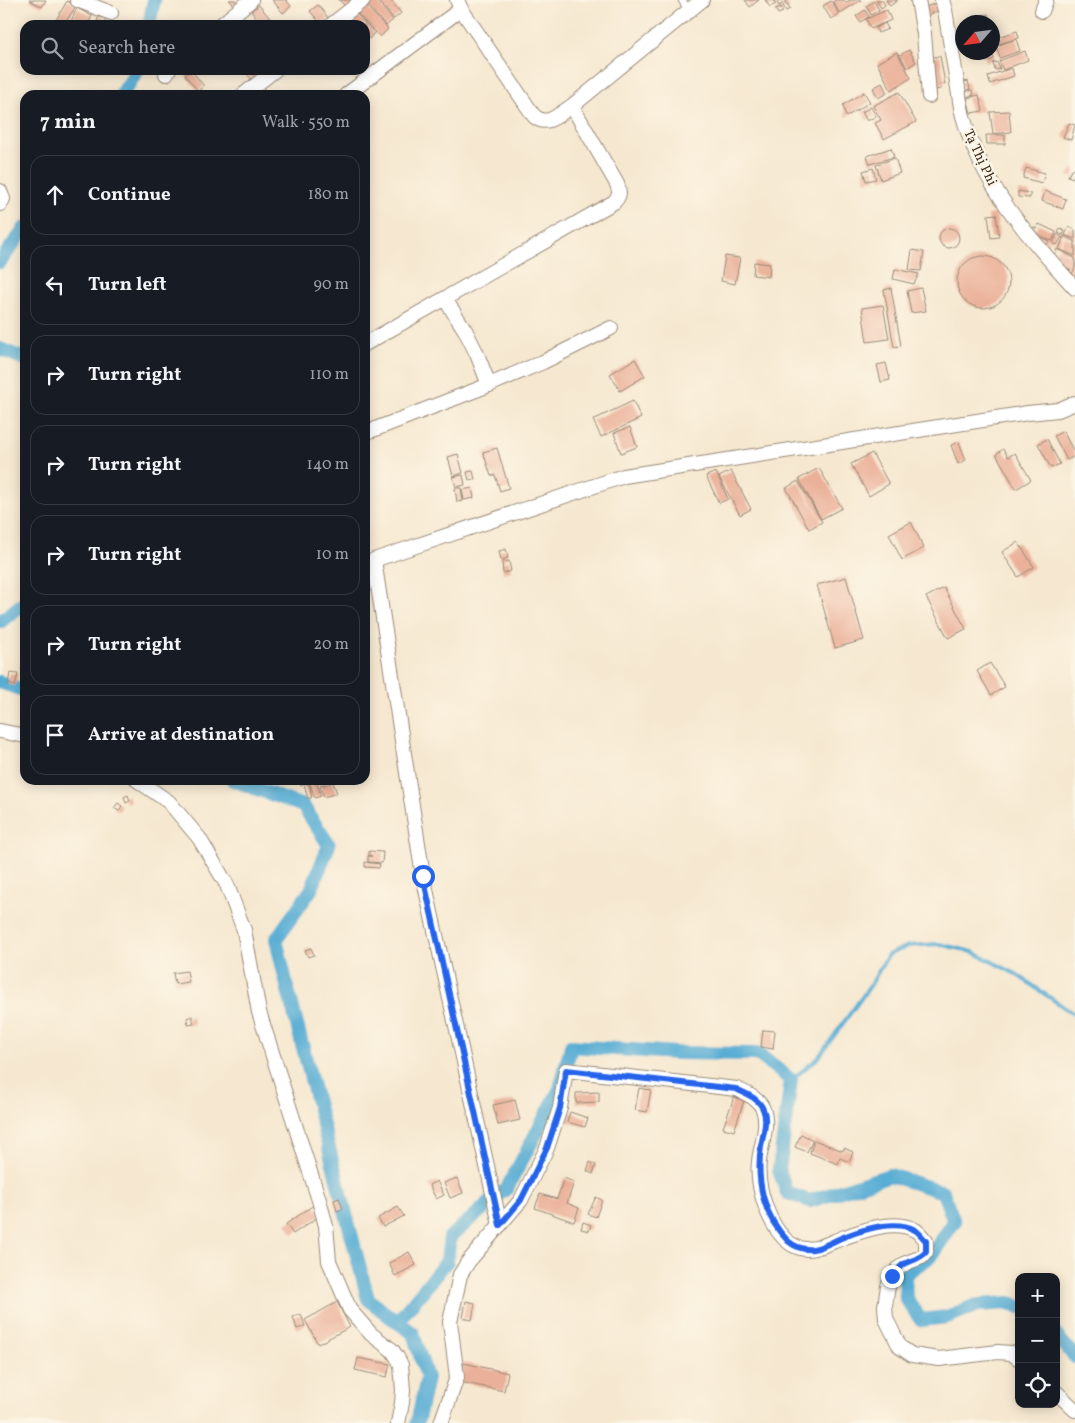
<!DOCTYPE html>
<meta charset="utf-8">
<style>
body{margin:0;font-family:Vollkorn,serif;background:#20242c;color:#f1f3f6}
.controls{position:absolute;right:15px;bottom:15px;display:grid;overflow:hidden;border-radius:10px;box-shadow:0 2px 12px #0003}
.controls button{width:45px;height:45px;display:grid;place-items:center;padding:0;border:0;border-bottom:1px solid #363941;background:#171b24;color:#f1f3f6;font:25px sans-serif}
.compass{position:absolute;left:955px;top:15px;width:45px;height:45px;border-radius:50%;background:#171b24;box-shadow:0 2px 12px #0003;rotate:242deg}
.stop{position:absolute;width:15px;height:15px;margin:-11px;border:4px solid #2563eb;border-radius:50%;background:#fff}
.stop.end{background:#2563eb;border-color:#fff;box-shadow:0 1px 5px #0008}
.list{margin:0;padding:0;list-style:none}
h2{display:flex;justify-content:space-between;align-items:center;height:65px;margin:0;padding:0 20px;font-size:21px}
h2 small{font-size:16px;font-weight:400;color:#9ea1a6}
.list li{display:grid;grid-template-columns:32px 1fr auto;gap:15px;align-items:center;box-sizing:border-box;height:80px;margin:0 10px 10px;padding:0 10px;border:1px solid #363941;border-radius:15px}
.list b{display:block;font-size:19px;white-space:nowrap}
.list em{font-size:16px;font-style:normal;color:#9ea1a6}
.icon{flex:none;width:28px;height:28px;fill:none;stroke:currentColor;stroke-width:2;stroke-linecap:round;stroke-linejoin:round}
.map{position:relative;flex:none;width:1075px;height:1423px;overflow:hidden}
.search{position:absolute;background:#171b24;box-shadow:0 2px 12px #0003;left:20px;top:20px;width:350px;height:55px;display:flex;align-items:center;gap:12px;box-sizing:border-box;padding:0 18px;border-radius:15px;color:#9ea1a6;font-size:19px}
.panel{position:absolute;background:#171b24;box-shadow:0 2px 12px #0003;left:20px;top:90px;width:350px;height:695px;border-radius:15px}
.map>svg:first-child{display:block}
</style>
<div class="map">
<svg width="1075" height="1423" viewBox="0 0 1075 1423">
<rect width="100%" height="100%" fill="#fcf5e5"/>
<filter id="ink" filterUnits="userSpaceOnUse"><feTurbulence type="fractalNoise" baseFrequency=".02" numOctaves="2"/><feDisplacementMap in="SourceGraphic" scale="10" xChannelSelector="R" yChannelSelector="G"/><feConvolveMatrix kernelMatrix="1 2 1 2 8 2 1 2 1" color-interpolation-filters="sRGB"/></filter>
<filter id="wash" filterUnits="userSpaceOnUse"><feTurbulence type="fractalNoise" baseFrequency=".0096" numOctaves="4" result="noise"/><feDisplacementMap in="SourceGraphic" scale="20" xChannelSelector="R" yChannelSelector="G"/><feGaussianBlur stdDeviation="1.12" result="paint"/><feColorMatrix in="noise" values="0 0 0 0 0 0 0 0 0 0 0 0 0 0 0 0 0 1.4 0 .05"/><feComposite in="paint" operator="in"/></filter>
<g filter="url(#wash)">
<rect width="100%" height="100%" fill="#f6e8d0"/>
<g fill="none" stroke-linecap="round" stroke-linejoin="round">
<polyline stroke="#58add4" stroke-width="4" points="791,1080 818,1058 870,986 888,955 908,946 939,944 973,952 1016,974 1075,1015"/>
<g stroke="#58add4" stroke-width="14">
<polyline points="149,25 154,0"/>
<polyline points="121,95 138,70"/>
<polyline points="0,262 25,228"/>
<polyline points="0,349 25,359"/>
<polyline points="0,622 25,602"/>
<polyline points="0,682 25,691"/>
<polyline points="233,780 303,806 329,845 311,890 276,939 287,986 368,1299 389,1316 413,1333 427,1378 417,1423"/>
<polyline points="397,1322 447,1261 450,1237 507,1188 560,1089 571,1046 676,1053 758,1054 791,1080 779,1170 787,1193 810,1201 890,1175 943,1192 954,1222 931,1256 905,1274 906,1299 921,1320 947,1317 977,1305 1010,1303 1019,1307"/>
<polyline points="1056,1335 1075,1357"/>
</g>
</g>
<g id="blocks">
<g fill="#ebb099">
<polygon points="29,0 46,0 42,7"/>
<polygon points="229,0 235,0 238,3 235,6"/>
<polygon points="272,0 286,0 291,6 283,13"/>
<polygon points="339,0 355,0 347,8"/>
<polygon points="367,0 376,0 393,20 386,26 365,2"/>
<polygon points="378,0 390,0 401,13 394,19"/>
<polygon points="745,0 759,0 750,7"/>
<polygon points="765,0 774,0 776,4 770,7"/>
<polygon points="780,0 789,0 779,6 777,2"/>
<polygon points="835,0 844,0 846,3 850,0 861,0 840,13 833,2"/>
<polygon points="876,0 882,0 885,5 881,8"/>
<polygon points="886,0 898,0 890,6"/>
<polygon points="67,1 76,6 64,25 56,20"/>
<polygon points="831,1 839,14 831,19 823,6"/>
<polygon points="874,1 879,10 871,15 866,6"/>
<polygon points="787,3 790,9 786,11 783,6"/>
<polygon points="936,3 939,10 927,16 923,8"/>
<polygon points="259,5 273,22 270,25 263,25 251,11"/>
<polygon points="318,5 329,19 322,25 310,11"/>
<polygon points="365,5 388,29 380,37 357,13"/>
<polygon points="781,7 783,12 778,14 775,9"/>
<polygon points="77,8 92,16 88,25 69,25"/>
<polygon points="865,10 869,17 860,22 856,16"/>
<polygon points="887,10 891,20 871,29 866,19"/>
<polygon points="355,12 374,33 369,39 365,35 365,25 356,25 349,18"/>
<polygon points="988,14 990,22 974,22 973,17"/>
<polygon points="99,16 106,18 104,25 96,24"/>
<polygon points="885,23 888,29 878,33 876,28"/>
<polygon points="1017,31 1019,38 992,46 992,39"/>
<polygon points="1016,39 1020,51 1000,58 996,46"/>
<polygon points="909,50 916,62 907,68 900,55"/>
<polygon points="1025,51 1028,60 1003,70 999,61"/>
<polygon points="897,52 911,78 891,90 877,63"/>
<polygon points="983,52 992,52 994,59 986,62"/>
<polygon points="940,56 945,84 940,84 941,89 935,90 928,58"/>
<polygon points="997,62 1000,69 995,70 993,63"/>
<polygon points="1012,68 1014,76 990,84 988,76"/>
<polygon points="191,70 204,86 198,91 185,75"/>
<polygon points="243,70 260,70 262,72 253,81"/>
<polygon points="968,81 970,89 964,91 961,83"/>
<polygon points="882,83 887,93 878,98 873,88"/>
<polygon points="972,90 974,95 965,97 964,92"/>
<polygon points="864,92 870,102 846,117 843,105"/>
<polygon points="899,92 916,122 884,139 875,123 881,120 873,106"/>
<polygon points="979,95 983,111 971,113 967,98"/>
<polygon points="871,107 876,116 867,121 862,112"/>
<polygon points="1009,111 1011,132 993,134 990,112"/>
<polygon points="1069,123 1075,125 1071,140 1063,137"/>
<polygon points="986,135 1005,135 1005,144 987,144"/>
<polygon points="891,148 894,157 870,164 867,156"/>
<polygon points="895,158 900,173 881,180 876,165"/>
<polygon points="873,168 876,179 866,181 863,171"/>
<polygon points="1026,168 1045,173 1042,183 1023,178"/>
<polygon points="1072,169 1075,171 1073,178 1068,176"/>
<polygon points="1018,191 1030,193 1030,198 1018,197"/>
<polygon points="1045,191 1066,199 1063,209 1042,201"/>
<polygon points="996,214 999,237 991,238 988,215"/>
<polygon points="1039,224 1056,232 1052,241 1031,231 1033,227 1036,229"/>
<polygon points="1069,227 1075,230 1075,239 1065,235"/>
<circle cx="949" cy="238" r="10"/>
<polygon points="1060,229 1065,231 1063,235 1058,233"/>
<polygon points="1057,234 1062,237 1057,245 1053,243"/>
<polygon points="1038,236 1049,241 1047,245 1037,240"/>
<polygon points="1064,236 1075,241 1075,256 1059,249"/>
<polygon points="1057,249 1075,258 1075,268 1071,276 1075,278 1075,286 1059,265 1071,270 1052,260"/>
<polygon points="912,250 924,252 921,271 909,270"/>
<circle cx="983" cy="282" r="26"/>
<polygon points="725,256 740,258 735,284 721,281"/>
<polygon points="754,262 770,264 769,277 753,275"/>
<polygon points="895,269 919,274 914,284 893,279"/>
<polygon points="891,288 901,346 894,347 884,290"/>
<polygon points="921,288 926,311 911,313 907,291"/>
<polygon points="883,305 889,339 867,342 862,308"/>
<polygon points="635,359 645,376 620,391 610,374"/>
<polygon points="886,363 890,380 881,382 877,365"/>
<polygon points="633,401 641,418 601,437 593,420"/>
<polygon points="630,427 637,447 621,453 614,433"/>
<polygon points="1063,431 1075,454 1075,456 1067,460 1054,436"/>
<polygon points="1047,439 1060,464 1051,468 1038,444"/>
<polygon points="959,442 966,460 958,464 951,445"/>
<polygon points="497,448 509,488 500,491 495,475 491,476 483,452"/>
<polygon points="1003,449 1008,457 1015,453 1031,480 1016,489 996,454"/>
<polygon points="872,453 889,484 869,496 851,464"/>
<polygon points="458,454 463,473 453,476 448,457"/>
<polygon points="819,468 842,508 821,519 799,479"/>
<polygon points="473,471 475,479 469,480 467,472"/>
<polygon points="731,471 751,509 740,515 719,477"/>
<polygon points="716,472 728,499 719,503 706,476"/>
<polygon points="463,475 465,485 456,487 453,477"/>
<polygon points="798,481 822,522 809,529 786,488"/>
<polygon points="455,488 461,488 463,501 457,502"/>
<polygon points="472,488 474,498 464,500 462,490"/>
<polygon points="911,522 924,548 902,560 889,534"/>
<polygon points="1018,542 1034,567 1018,577 1002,552"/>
<polygon points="506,549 508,558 501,560 499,551"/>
<polygon points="509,561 511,571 503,573 502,562"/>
<polygon points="846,577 864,640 835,648 817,585"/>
<polygon points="944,588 966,629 948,638 926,597"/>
<polygon points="990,663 1005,687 991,695 977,671"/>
<rect x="22" y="665" width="3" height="10"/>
<polygon points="10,673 18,674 15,686 8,684"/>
<polygon points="316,780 321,796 315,798 309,781"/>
<polygon points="319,780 325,780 326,783 321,785"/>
<polygon points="305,781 306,784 309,784 312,797 308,799 304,784 301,786 300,783"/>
<polygon points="333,782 337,793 324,797 320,787"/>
<polygon points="128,795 130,801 126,803 124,797"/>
<polygon points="118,803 122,806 119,811 114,808"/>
<polygon points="369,851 383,852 382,863 368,862 368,856 372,856 369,856"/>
<polygon points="365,862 380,864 379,868 365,867"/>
<polygon points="311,948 314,955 308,957 305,950"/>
<polygon points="187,971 189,982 175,984 173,973"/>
<polygon points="192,1016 194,1024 188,1025 187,1018"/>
<polygon points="763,1030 775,1031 773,1049 761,1047"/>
<polygon points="639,1088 651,1090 647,1112 635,1110"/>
<polygon points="599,1092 599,1102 576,1103 576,1093"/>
<polygon points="734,1097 744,1101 734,1131 723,1128"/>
<polygon points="515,1100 520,1120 498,1125 493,1105"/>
<polygon points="570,1112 588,1118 585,1127 567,1122"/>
<polygon points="801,1134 813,1140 807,1152 795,1147"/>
<polygon points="814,1140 843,1151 844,1148 853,1152 849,1162 840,1158 838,1164 810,1153"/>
<polygon points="590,1162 596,1165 593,1174 587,1171"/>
<polygon points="457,1178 463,1193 450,1198 444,1183"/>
<polygon points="564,1178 574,1182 567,1203 579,1208 574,1222 535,1208 540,1194 557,1199"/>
<polygon points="437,1181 444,1195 436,1199 429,1185"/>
<polygon points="596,1197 602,1200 596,1217 588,1214"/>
<polygon points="339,1198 343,1209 337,1211 334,1200"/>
<polygon points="314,1205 321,1215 293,1234 286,1224"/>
<polygon points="398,1207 404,1216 383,1227 378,1218"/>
<polygon points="583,1222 591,1225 589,1231 581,1229"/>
<polygon points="409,1252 416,1265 395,1276 389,1263"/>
<polygon points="466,1301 475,1303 472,1320 463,1318"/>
<polygon points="337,1302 350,1327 318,1344 305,1320"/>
<polygon points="301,1314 305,1326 297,1329 293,1317"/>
<polygon points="358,1358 390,1364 387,1377 355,1370"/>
<polygon points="464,1363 508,1373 504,1391 460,1382"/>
</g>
</g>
</g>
<g filter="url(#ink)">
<use href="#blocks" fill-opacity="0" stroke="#988977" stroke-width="1"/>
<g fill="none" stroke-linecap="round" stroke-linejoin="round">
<defs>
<polyline id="service" points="682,0 689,11"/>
<g id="minor">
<polyline points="77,0 111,13"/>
<path d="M457,0L461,9L534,116C547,128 559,114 572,106"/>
<polyline points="918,0 924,34 929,96"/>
<path d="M942,0L945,10C949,34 953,58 957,82C959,93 960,105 963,116C981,184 1029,238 1075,288"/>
<polyline points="1042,11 1046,0"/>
<polyline points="221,25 251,0"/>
<polyline points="331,25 363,0"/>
<polyline points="166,74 169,70"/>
<polyline points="243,95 275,70"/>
<polyline points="346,95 461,9"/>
<polyline points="0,191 3,199 0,204"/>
<polyline points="445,299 465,330 477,354 489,385"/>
<path d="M365,344L614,202C620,196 620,192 617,184L572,106L702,0"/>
<polyline points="365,433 489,385 543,362 611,328"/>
<polyline points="0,731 25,736"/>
<polyline points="137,780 169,802 199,838 227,885 244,930 259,1012 319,1200 326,1226 329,1261 350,1310 371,1334 392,1350 397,1357 401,1365 403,1390 402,1403 398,1423"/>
<polyline points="500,1225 423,876 374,560 624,476 1028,413 1058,410 1075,403"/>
<polyline points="1056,1392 1075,1410"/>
<path d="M441,1423L457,1377L450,1322L460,1275L468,1262L521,1200L547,1148L560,1108L566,1070L737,1089C747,1094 758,1098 763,1109C769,1125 761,1145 759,1161C756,1187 769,1229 791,1244C809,1256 827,1243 845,1237C864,1230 895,1219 915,1230C919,1232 922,1237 926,1241V1252L922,1257L906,1263L899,1268L893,1276L888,1286L885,1306L886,1319L900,1347L912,1355L939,1359L998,1352L1011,1353L1019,1359"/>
</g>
</defs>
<use href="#service" stroke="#988977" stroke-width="9"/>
<use href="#minor" stroke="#988977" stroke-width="16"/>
<use href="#service" stroke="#fff" stroke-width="7"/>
<use href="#minor" stroke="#fff" stroke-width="14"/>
</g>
</g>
<g fill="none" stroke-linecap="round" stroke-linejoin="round" filter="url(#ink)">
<path stroke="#2563eb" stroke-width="6" d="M423,876L500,1225L521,1200L547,1148L560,1108L566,1070L736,1089C747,1094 758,1098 763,1109C768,1120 763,1135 761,1146C756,1181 763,1216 788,1241C795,1247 804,1250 813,1249C822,1248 832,1242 841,1238C861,1230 895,1219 915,1230C919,1232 922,1237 926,1241V1252C920,1259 912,1260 904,1264C899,1267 896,1272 892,1276"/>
</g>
<g text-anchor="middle" stroke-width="5" stroke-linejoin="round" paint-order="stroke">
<g font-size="14" fill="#3b2a1e" stroke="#fcf5e5">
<text transform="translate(981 157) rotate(65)" y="5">Tạ Thị Phi</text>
</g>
</g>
</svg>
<div class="controls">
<button>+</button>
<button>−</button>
<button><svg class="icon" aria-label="locate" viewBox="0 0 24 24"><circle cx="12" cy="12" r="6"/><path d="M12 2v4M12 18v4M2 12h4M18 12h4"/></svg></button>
</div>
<svg class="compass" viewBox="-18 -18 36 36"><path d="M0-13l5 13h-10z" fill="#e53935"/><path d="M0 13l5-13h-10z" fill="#9ea1a6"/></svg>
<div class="stop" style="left:423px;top:876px"></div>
<div class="stop end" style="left:892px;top:1276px"></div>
<div class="search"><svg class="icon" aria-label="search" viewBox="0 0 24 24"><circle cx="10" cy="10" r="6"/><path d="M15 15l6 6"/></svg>Search here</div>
<section class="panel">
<h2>7 min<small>Walk · 550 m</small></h2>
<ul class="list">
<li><svg class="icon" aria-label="ahead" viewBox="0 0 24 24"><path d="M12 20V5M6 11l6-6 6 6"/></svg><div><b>Continue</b></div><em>180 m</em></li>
<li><svg class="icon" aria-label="left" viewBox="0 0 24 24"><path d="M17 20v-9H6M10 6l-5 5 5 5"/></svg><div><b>Turn left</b></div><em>90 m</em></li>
<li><svg class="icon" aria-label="right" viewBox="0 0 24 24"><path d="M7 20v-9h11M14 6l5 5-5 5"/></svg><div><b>Turn right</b></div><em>110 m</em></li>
<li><svg class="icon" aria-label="right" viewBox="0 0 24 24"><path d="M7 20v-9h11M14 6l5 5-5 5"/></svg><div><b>Turn right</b></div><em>140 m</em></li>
<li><svg class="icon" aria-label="right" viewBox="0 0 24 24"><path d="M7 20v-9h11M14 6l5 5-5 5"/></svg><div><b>Turn right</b></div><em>10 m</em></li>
<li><svg class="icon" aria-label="right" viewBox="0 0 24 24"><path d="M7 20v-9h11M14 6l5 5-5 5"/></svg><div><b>Turn right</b></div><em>20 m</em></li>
<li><svg class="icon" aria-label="arrive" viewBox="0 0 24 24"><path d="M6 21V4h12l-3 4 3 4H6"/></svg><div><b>Arrive at destination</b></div></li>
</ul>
</section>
</div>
